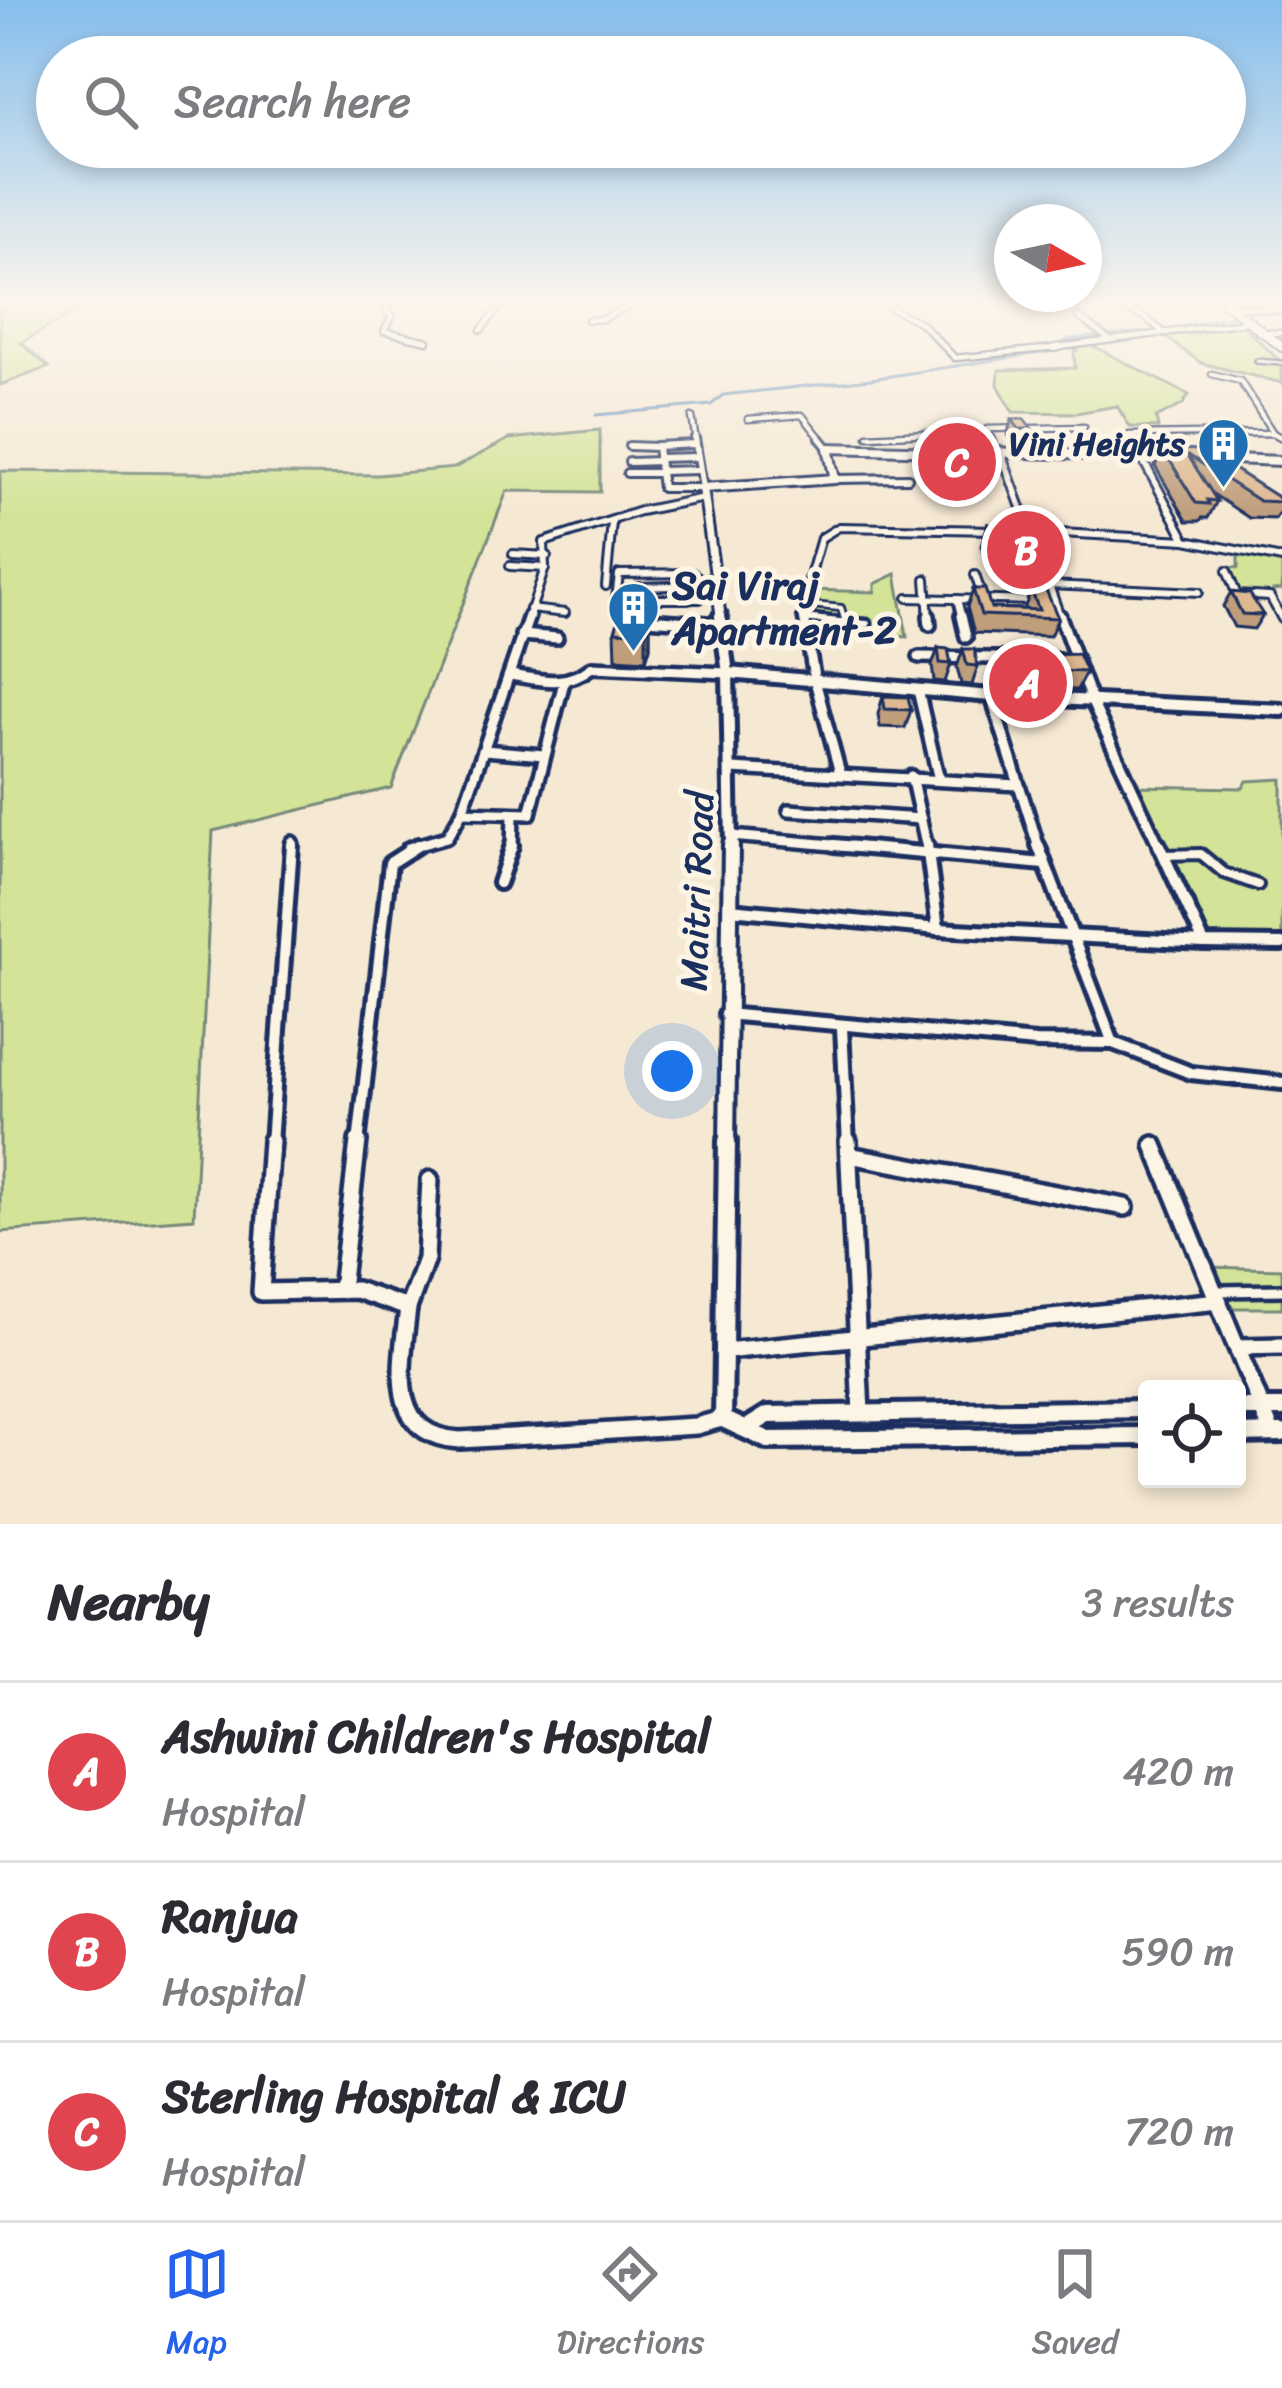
<!DOCTYPE html>
<style>
body{margin:0;font-family:Sriracha,sans-serif;background:#f2f2f3;color:#2b2b33}
.controls{position:absolute;right:36px;bottom:36px;display:grid;overflow:hidden;border-radius:12px;box-shadow:0 6px 18px #0003}
.controls button{width:108px;height:108px;display:grid;place-items:center;padding:0;border:0;border-bottom:3px solid #e1e1e2;background:#fff;color:#2b2b33;font:60px sans-serif}
.compass{position:absolute;left:994px;top:204px;width:108px;height:108px;border-radius:50%;background:#fff;box-shadow:0 6px 18px #0003;rotate:99deg}
.you{position:absolute;left:672px;top:1071px;width:42px;height:42px;margin:-30px;border:9px solid #fff;border-radius:50%;background:#1a73e8;box-shadow:0 0 0 18px #1a73e833}
.badge{display:grid;place-items:center;width:78px;height:78px;border-radius:50%;background:#2563eb;color:#fff;font-size:39px;font-weight:700}
.pin{position:absolute;translate:-50% -50%;border:6px solid #fff;box-shadow:0 3px 12px #0006}
.list{margin:0;padding:0;list-style:none}
h2{display:flex;justify-content:space-between;align-items:center;height:156px;margin:0;padding:0 48px;font-size:51px}
h2 small{font-size:39px;font-weight:400;color:#7c7c81}
.list li{display:grid;grid-template-columns:78px 1fr auto;gap:36px;align-items:center;box-sizing:border-box;height:180px;padding:0 48px;border-top:3px solid #e1e1e2}
.list b{display:block;font-size:45px;white-space:nowrap}
.list p{margin:0;font-size:39px;white-space:nowrap;color:#7c7c81}
.list em{font-size:39px;font-style:normal;color:#7c7c81}
.icon{flex:none;width:66px;height:66px;fill:none;stroke:currentColor;stroke-width:2;stroke-linecap:round;stroke-linejoin:round}
.map{position:relative;flex:none;width:1282px;height:1524px;overflow:hidden}
.search{position:absolute;background:#fff;box-shadow:0 6px 18px #0003;left:36px;right:36px;top:36px;height:132px;display:flex;align-items:center;gap:30px;box-sizing:border-box;padding:0 42px;border-radius:66px;color:#7c7c81;font-size:45px}
.sheet{height:696px;background:#fff}
nav{display:flex;justify-content:space-around;align-items:center;box-sizing:border-box;height:168px;border-top:3px solid #e1e1e2;background:#fff;font-size:33px;color:#7c7c81}
nav a{display:grid;justify-items:center;gap:6px}
nav .on{color:#2563eb}
.map>svg:first-child{display:block}
</style>
<div class="map">
<svg width="1282" height="1524" viewBox="0 0 1282 1524">
<rect width="100%" height="100%" fill="#f6e9d4"/>
<filter id="ink" filterUnits="userSpaceOnUse"><feTurbulence type="fractalNoise" baseFrequency=".00833" numOctaves="2"/><feDisplacementMap in="SourceGraphic" scale="24" xChannelSelector="R" yChannelSelector="G"/><feConvolveMatrix kernelMatrix="1 2 1 2 8 2 1 2 1" color-interpolation-filters="sRGB"/></filter>
<g filter="url(#ink)">
<g fill="#d3e498" stroke="#778a7b" stroke-width="3">
<polygon points="0,302 89,302 89,304 21,343 49,367 0,385"/>
<polygon points="1239,322 1282,363 1282,383 1201,363 1163,335 1196,334"/>
<polygon points="1087,343 1189,395 1182,405 1156,418 1158,428 1130,427 1117,406 1076,413 1013,412 998,385 999,370 1075,368 1074,352"/>
<polygon points="600,430 600,492 507,491 391,788 213,831 194,1218 0,1232 0,471 378,475 454,468 509,439"/>
<polygon points="1238,555 1282,562 1282,590 1273,591 1270,597 1237,595 1225,567 1238,568"/>
<polygon points="896,574 907,637 810,631 805,605 809,590 875,592 875,584"/>
<polygon points="1282,779 1282,937 1203,935 1134,786 1243,788 1247,781"/>
<polygon points="1205,1267 1282,1269 1282,1308 1222,1308"/>
</g>
<g fill="none" stroke-linecap="round" stroke-linejoin="round">
<g stroke="#638eb7" stroke-width="3">
<polyline points="1166,330 1252,312 1282,315"/>
<polyline points="1060,345 1069,339 1156,331"/>
<polyline points="596,415 711,405 723,395 871,379 1053,351"/>
</g>
<defs>
<polyline id="pedestrian-far4" points="1257,361 1282,363"/>
<g id="pedestrian-far3">
<polyline points="802,604 841,608 844,618"/>
<polyline points="804,618 812,619"/>
</g>
<g id="pedestrian-far2">
<polyline points="804,618 839,622"/>
<polyline points="850,622 839,622 867,624"/>
</g>
<polyline id="pedestrian-far1" points="1163,855 1201,854 1224,873 1258,885"/>
<polyline id="pedestrian" points="1218,1291 1282,1290"/>
<g id="minor-far4">
<polyline points="392,302 386,312 393,315 384,331 428,341"/>
<polyline points="879,302 921,323 955,358 1054,348"/>
<polyline points="1102,302 1143,316 1166,334"/>
<polyline points="1122,302 1135,314"/>
<polyline points="1230,305 1282,311"/>
<polyline points="1078,317 1110,340"/>
<polyline points="588,320 603,319 637,302"/>
<polyline points="481,330 504,302"/>
<polyline points="1258,332 1282,333"/>
<polyline points="1060,347 1252,321"/>
<polyline points="1212,374 1240,381 1273,433"/>
<polyline points="692,417 696,441"/>
<polyline points="748,419 802,415 823,441"/>
<polyline points="868,436 930,433 938,441"/>
<polyline points="991,441 987,429 1084,427"/>
<polyline points="1132,441 1129,435 1273,433 1282,438"/>
</g>
<g id="minor-far3">
<polyline points="695,438 703,488"/>
<polyline points="820,438 828,448"/>
<polyline points="935,438 946,450"/>
<polyline points="990,438 994,450"/>
<polyline points="1131,438 1186,540 1282,559"/>
<polyline points="629,446 657,447 662,488 700,488"/>
<polyline points="656,446 695,444"/>
<polyline points="1000,450 1031,535"/>
<polyline points="658,458 697,457"/>
<polyline points="629,462 659,461"/>
<polyline points="660,471 698,470"/>
<polyline points="627,473 660,473"/>
<polyline points="835,479 908,478"/>
<polyline points="1024,531 1186,540"/>
<polyline points="513,554 547,556"/>
<polyline points="1039,557 1061,619"/>
<polyline points="510,566 545,568"/>
<polyline points="1227,571 1237,595 1270,597 1282,619"/>
<polygon points="693,573 701,579 700,599 616,599 619,574"/>
<polyline points="975,575 983,598"/>
<polyline points="701,579 714,578"/>
<polyline points="926,579 929,619"/>
<polyline points="1049,585 1199,592"/>
<polyline points="606,586 612,522"/>
<polyline points="639,587 672,586"/>
<polyline points="908,598 1038,601"/>
<polyline points="957,599 962,619"/>
<polyline points="530,609 565,613"/>
<polyline points="629,618 643,619"/>
<polyline points="528,619 545,568 544,542 640,511 704,498"/>
<polyline points="804,619 802,604 821,538 839,527 995,530"/>
</g>
<g id="minor-far2">
<polyline points="529,616 462,812 530,814 564,682"/>
<polyline points="804,616 814,677 840,773"/>
<polyline points="929,616 930,625"/>
<polyline points="961,616 966,637"/>
<polyline points="1060,616 1091,700 1160,848"/>
<polyline points="629,618 723,624"/>
<polyline points="521,635 557,638"/>
<polyline points="919,657 1059,659"/>
<path d="M510,675C541,680 565,688 592,667L728,673"/>
<polyline points="918,690 939,780"/>
<polyline points="991,696 1039,848"/>
<polyline points="484,750 544,755"/>
<polyline points="732,769 1018,785"/>
<polyline points="911,776 927,848"/>
<polyline points="789,810 921,819"/>
<polyline points="731,836 867,848"/>
<polyline points="292,848 292,842"/>
<polyline points="408,848 447,837 462,812"/>
<polyline points="512,848 513,816"/>
</g>
<g id="minor-far1">
<polyline points="834,845 1044,864"/>
<polyline points="927,845 938,929"/>
<polyline points="1038,845 1113,1043"/>
<polyline points="1159,845 1204,943 1282,944"/>
<polyline points="499,883 512,845"/>
<polyline points="730,909 938,929 1204,943"/>
<polyline points="725,1014 1036,1042 1113,1043 1191,1073 1282,1083"/>
<polyline points="842,1028 848,1144"/>
<polyline points="271,1144 292,845"/>
<polyline points="358,1144 390,863 418,845"/>
</g>
<g id="minor">
<path d="M271,1141L261,1292L356,1290L408,1308C402,1363 385,1436 460,1440L696,1426L722,1419"/>
<polyline points="848,1141 861,1413"/>
<polyline points="1154,1145 1272,1433"/>
<polyline points="849,1155 1125,1207"/>
<polyline points="341,1290 358,1141"/>
<polyline points="408,1308 426,1259 430,1180"/>
<polyline points="1237,1347 1282,1346"/>
<polyline points="725,1351 1219,1301"/>
</g>
<polyline id="tertiary-far4" points="1054,348 1060,347"/>
<g id="tertiary-far3">
<polyline points="1207,458 1282,461"/>
<polyline points="721,619 703,488 835,479 828,448 1171,457"/>
</g>
<g id="tertiary-far2">
<polyline points="720,616 728,673 731,848"/>
<polyline points="728,673 991,696 1282,710"/>
</g>
<polyline id="tertiary-far1" points="727,1144 731,845"/>
<g id="tertiary">
<polyline points="727,1141 723,1419 768,1440 1147,1436"/>
<polyline points="1237,1408 1282,1408"/>
<polyline points="747,1428 768,1415 1147,1409"/>
<polyline points="1237,1434 1282,1433"/>
</g>
<polyline id="secondary" points="1224,302 1282,347"/>
</defs>
<use href="#pedestrian-far4" stroke="#1b2f5e" stroke-width="8"/>
<use href="#pedestrian-far3" stroke="#1b2f5e" stroke-width="10"/>
<use href="#pedestrian-far2" stroke="#1b2f5e" stroke-width="15"/>
<use href="#pedestrian-far1" stroke="#1b2f5e" stroke-width="16"/>
<use href="#pedestrian" stroke="#1b2f5e" stroke-width="18"/>
<use href="#minor-far4" stroke="#1b2f5e" stroke-width="9"/>
<use href="#minor-far3" stroke="#1b2f5e" stroke-width="12"/>
<use href="#minor-far2" stroke="#1b2f5e" stroke-width="18"/>
<use href="#minor-far1" stroke="#1b2f5e" stroke-width="20"/>
<use href="#minor" stroke="#1b2f5e" stroke-width="24"/>
<use href="#tertiary-far4" stroke="#1b2f5e" stroke-width="10"/>
<use href="#tertiary-far3" stroke="#1b2f5e" stroke-width="14"/>
<use href="#tertiary-far2" stroke="#1b2f5e" stroke-width="20"/>
<use href="#tertiary-far1" stroke="#1b2f5e" stroke-width="22"/>
<use href="#tertiary" stroke="#1b2f5e" stroke-width="26"/>
<use href="#secondary" stroke="#1b2f5e" stroke-width="12"/>
<use href="#pedestrian-far4" stroke="#fcf5e5" stroke-width="3"/>
<use href="#pedestrian-far3" stroke="#fcf5e5" stroke-width="4.5"/>
<use href="#pedestrian-far2" stroke="#fcf5e5" stroke-width="6"/>
<use href="#pedestrian-far1" stroke="#fcf5e5" stroke-width="8"/>
<use href="#pedestrian" stroke="#fcf5e5" stroke-width="9"/>
<use href="#minor-far4" stroke="#fcf5e5" stroke-width="4.5"/>
<use href="#minor-far3" stroke="#fcf5e5" stroke-width="6"/>
<use href="#minor-far2" stroke="#fcf5e5" stroke-width="9"/>
<use href="#minor-far1" stroke="#fcf5e5" stroke-width="10"/>
<use href="#minor" stroke="#fcf5e5" stroke-width="15"/>
<use href="#tertiary-far4" stroke="#fcf5e5" stroke-width="6"/>
<use href="#tertiary-far3" stroke="#fcf5e5" stroke-width="8"/>
<use href="#tertiary-far2" stroke="#fcf5e5" stroke-width="10"/>
<use href="#tertiary-far1" stroke="#fcf5e5" stroke-width="14"/>
<use href="#tertiary" stroke="#fcf5e5" stroke-width="16"/>
<use href="#secondary" stroke="#fcf5e5" stroke-width="8"/>
</g>
<g fill="#bf9e7b" stroke="#1b2f5e" stroke-width="3">
<polygon points="1012,419 1032,429 1026,445 1013,445 1007,435"/>
<polygon points="1163,449 1204,450 1282,500 1282,508 1275,519 1249,518 1213,494 1217,501 1208,518 1202,518 1200,521 1187,521 1155,466"/>
<polygon points="988,524 1046,559 1037,581 1005,580 994,577 981,546"/>
<polygon points="973,589 991,608 1024,609 1031,590 1058,618 1050,636 974,633 967,607"/>
<polygon points="1231,592 1263,615 1254,629 1234,627 1223,606"/>
<polygon points="650,620 650,647 646,660 616,658 615,631"/>
<polygon points="938,648 951,664 945,682 934,681 932,666"/>
<polygon points="963,649 978,666 972,685 961,684 957,667"/>
<polygon points="1050,655 1086,672 1077,690 1048,689 1042,673"/>
<polygon points="883,696 911,710 905,728 880,727 878,714"/>
</g>
<polygon fill="#9b8164" stroke="#1b2f5e" stroke-width="3" points="650,620 650,647 646,660 646,633"/>
<g fill="#deb88f" stroke="#1b2f5e" stroke-width="3">
<polygon points="1012,419 1024,419 1032,429 1019,429"/>
<polygon points="1163,449 1204,450 1282,500 1282,502 1259,501 1187,454 1217,501 1207,500 1209,504 1196,503"/>
<polygon points="988,524 1035,527 1046,559 1012,559 1002,555"/>
<polygon points="973,589 985,589 991,608 1039,610 1031,590 1046,590 1058,618 981,615"/>
<polygon points="1231,592 1250,594 1263,615 1242,614"/>
<polygon points="619,618 650,620 646,633 615,631"/>
<polygon points="938,648 948,649 951,664 940,663"/>
<polygon points="963,649 974,649 978,666 967,665"/>
<polygon points="1078,654 1086,672 1056,671 1050,655"/>
<polygon points="883,696 908,697 911,710 885,709"/>
</g>
</g>
<linearGradient id="sky" x2="0" y2="1"><stop stop-color="#86beec"/><stop offset="0.59" stop-color="#fbf5ec"/><stop offset="1" stop-color="#fbf5ec" stop-opacity="0"/></linearGradient>
<rect width="1282" height="515" fill="url(#sky)"/>
<defs>
<symbol id="building-pin" viewBox="-11 -11 22 30"><path d="M0 17L-7.5 6A9.5 9.5 0 1 1 7.5 6Z" fill="#1f6fb2" stroke="#fcf5e5"/><path d="M-4-6H4V6H1V3H-1V6H-4ZM-2.5-4.3h1.7v1.8h-1.7ZM.8-4.3h1.7v1.8H.8ZM-2.5-1h1.7V.8h-1.7ZM.8-1h1.7V.8H.8Z" fill="#fff"/></symbol>
</defs>
<g fill-rule="evenodd">
<use href="#building-pin" x="1194" y="414" width="59" height="81"/>
<use href="#building-pin" x="604" y="578" width="59" height="81"/>
</g>
<g text-anchor="middle" stroke-width="10" stroke-linejoin="round" paint-order="stroke">
<g font-size="33" font-weight="bold" fill="#1b2f5e" stroke="#fcf5e5" text-anchor="end">
<text x="1185" y="455">Vini Heights</text>
</g>
<g font-size="39" font-weight="bold" fill="#1b2f5e" stroke="#fcf5e5" text-anchor="start">
<text x="672" y="599">Sai Viraj<tspan x="672" dy="45">Apartment-2</tspan></text>
</g>
<g font-size="39" fill="#1b2f5e" stroke="#fcf5e5">
<text transform="translate(696 891) rotate(-88)" y="14">Maitri Road</text>
</g>
</g>
</svg>
<div class="controls">
<button><svg class="icon" aria-label="locate" viewBox="0 0 24 24"><circle cx="12" cy="12" r="6"/><path d="M12 2v4M12 18v4M2 12h4M18 12h4"/></svg></button>
</div>
<svg class="compass" viewBox="-18 -18 36 36"><path d="M0-13l5 13h-10z" fill="#e53935"/><path d="M0 13l5-13h-10z" fill="#7c7c81"/></svg>
<div class="you"></div>
<div class="pin badge" style="left:1028px;top:683px;background:#e0444e">A</div>
<div class="pin badge" style="left:1026px;top:550px;background:#e0444e">B</div>
<div class="pin badge" style="left:957px;top:462px;background:#e0444e">C</div>
<div class="search"><svg class="icon" aria-label="search" viewBox="0 0 24 24"><circle cx="10" cy="10" r="6"/><path d="M15 15l6 6"/></svg>Search here</div>
</div>
<section class="sheet">
<h2>Nearby<small>3 results</small></h2>
<ul class="list">
<li><span class="badge" style="background:#e0444e">A</span><div><b>Ashwini Children's Hospital</b><p>Hospital</p></div><em>420 m</em></li>
<li><span class="badge" style="background:#e0444e">B</span><div><b>Ranjua</b><p>Hospital</p></div><em>590 m</em></li>
<li><span class="badge" style="background:#e0444e">C</span><div><b>Sterling Hospital &amp; ICU</b><p>Hospital</p></div><em>720 m</em></li>
</ul>
</section>
<nav>
<a class="on"><svg class="icon" aria-label="map" viewBox="0 0 24 24"><path d="M3 6l6-2 6 2 6-2v14l-6 2-6-2-6 2zM9 4v14M15 6v14"/></svg>Map</a>
<a><svg class="icon" aria-label="directions" viewBox="0 0 24 24"><path d="M12 3l9 9-9 9-9-9zM9 14v-3h6M13 9l2 2-2 2"/></svg>Directions</a>
<a><svg class="icon" aria-label="saved" viewBox="0 0 24 24"><path d="M7 4h10v16l-5-4-5 4z"/></svg>Saved</a>
</nav>
